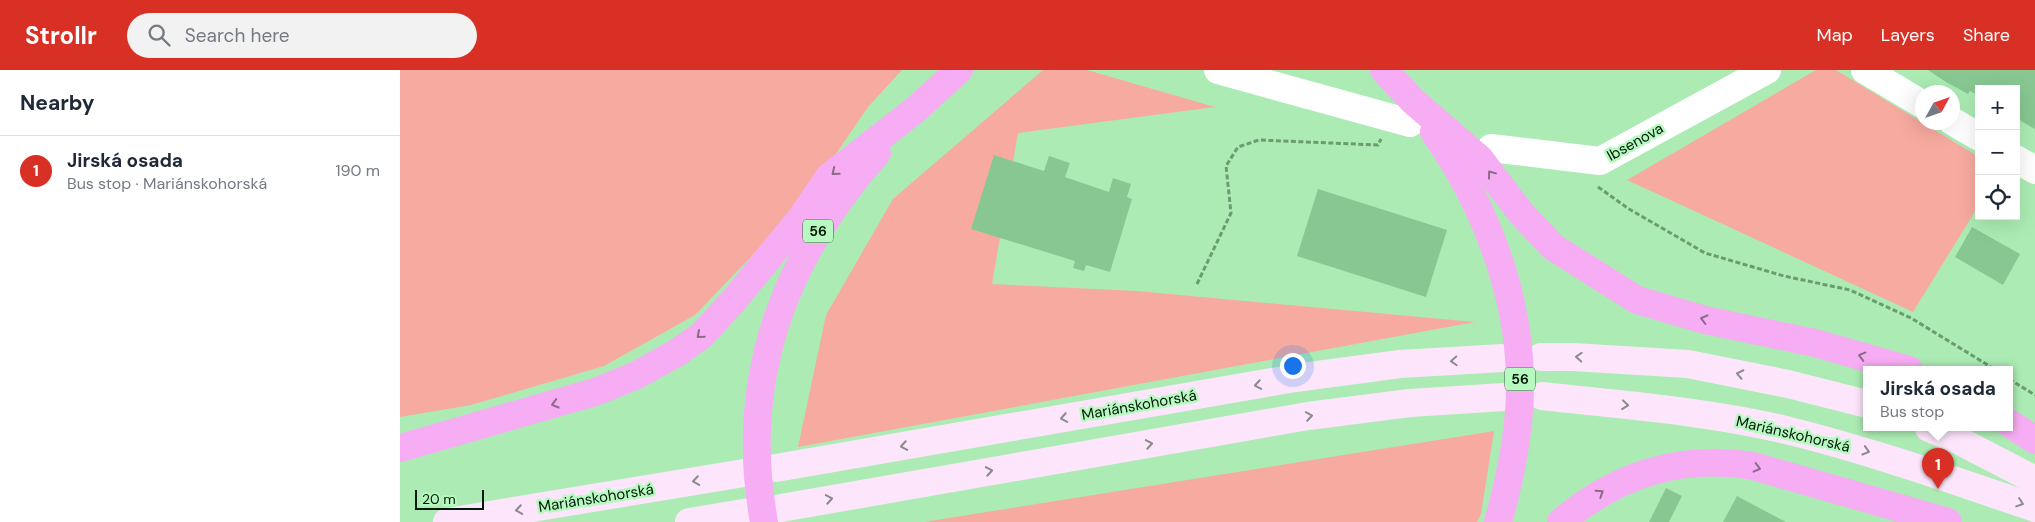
<!DOCTYPE html>
<meta charset="utf-8">
<style>
body{margin:0;font-family:"DM Sans",sans-serif;background:#f2f2f3;color:#1f2937}
.controls{position:absolute;right:15px;top:15px;display:grid;overflow:hidden;border-radius:0px;box-shadow:0 5px 20px #0002}
.controls button{width:45px;height:45px;display:grid;place-items:center;padding:0;border:0;border-bottom:1px solid #e0e1e3;background:#fff;color:#1f2937;font:25px sans-serif}
.compass{position:absolute;left:1515px;top:15px;width:45px;height:45px;border-radius:50%;background:#fff;box-shadow:0 5px 20px #0002;rotate:50deg}
.scale{position:absolute;left:15px;bottom:12px;width:69px;box-sizing:border-box;padding-left:5px;border:2px solid #021a07;border-top:0;font-size:14px;line-height:18px;white-space:nowrap;color:#021a07;-webkit-text-stroke:4px #b8f9c1;paint-order:stroke}
.you{position:absolute;left:892px;top:295px;width:18px;height:18px;margin:-12px;border:4px solid #fff;border-radius:50%;background:#1a73e8;box-shadow:0 0 0 8px #1a73e833}
.badge{display:grid;place-items:center;width:32px;height:32px;border-radius:50%;background:#d93025;color:#fff;font-size:16px;font-weight:700}
.pin{position:absolute;translate:-50% -41px;filter:drop-shadow(0 1px 2px #0008)}
.pin::after{content:'';position:absolute;top:26px;width:18px;height:15px;background:inherit;clip-path:polygon(0 0,100% 0,50% 100%)}
.popup{position:absolute;left:1463px;top:296px;width:150px;height:65px;box-sizing:border-box;display:grid;place-content:center;border-radius:0px;background:#fff;filter:drop-shadow(0 1px 4px #0005);font-size:16px;white-space:nowrap;color:#747a83}
.popup b{font-size:19px;color:#1f2937}
.popup::after{content:'';position:absolute;left:50%;top:100%;margin-left:-10px;border:10px solid transparent;border-top-color:#fff}
.list{margin:0;padding:0;list-style:none}
h2{display:flex;justify-content:space-between;align-items:center;height:65px;margin:0;padding:0 20px;font-size:21px}
h2 small{font-size:16px;font-weight:400;color:#747a83}
.list li{display:grid;grid-template-columns:32px 1fr auto;gap:15px;align-items:center;box-sizing:border-box;height:70px;padding:0 20px;border-top:1px solid #e0e1e3}
.list b{display:block;font-size:19px;white-space:nowrap}
.list p{margin:0;font-size:16px;white-space:nowrap;color:#747a83}
.list em{font-size:16px;font-style:normal;color:#747a83}
.icon{flex:none;width:28px;height:28px;fill:none;stroke:currentColor;stroke-width:2;stroke-linecap:round;stroke-linejoin:round}
.map{position:relative;flex:none;width:1635px;height:452px;overflow:hidden}
header{display:flex;align-items:center;gap:30px;box-sizing:border-box;height:70px;padding:0 25px;background:#d93025;color:#fff}
header strong{font-size:24px}
nav{display:flex;gap:28px;margin-inline-start:auto;font-size:18px}
.search{width:350px;height:45px;background:#f2f2f3;display:flex;align-items:center;gap:12px;box-sizing:border-box;padding:0 18px;border-radius:28px;color:#747a83;font-size:19px}
main{display:flex}
aside{flex:1;background:#fff}
.map>svg:first-child{display:block}
</style>
<header>
<strong>Strollr</strong>
<div class="search"><svg class="icon" aria-label="search" viewBox="0 0 24 24"><circle cx="10" cy="10" r="6"/><path d="M15 15l6 6"/></svg>Search here</div>
<nav><a>Map</a><a>Layers</a><a>Share</a></nav>
</header>
<main>
<aside>
<h2>Nearby<small></small></h2>
<ul class="list">
<li><span class="badge">1</span><div><b>Jirská osada</b><p>Bus stop · Mariánskohorská</p></div><em>190 m</em></li>
</ul>
</aside>
<div class="map">
<svg width="1635" height="452" viewBox="0 0 1635 452">
<rect width="100%" height="100%" fill="#acecb4"/>
<g fill="#f7aba0">
<polygon points="0,0 502,0 468,37 401,135 295,245 204,296 71,335 0,347"/>
<polygon points="643,0 687,0 815,37 618,63 592,214 737,221 1075,252 398,377 426,245 493,129"/>
<polygon points="1416,0 1436,0 1579,87 1579,135 1513,242 1227,110"/>
<polygon points="1094,361 1081,444 1077,452 524,452"/>
</g>
<g fill="#88c792">
<polygon points="1528,0 1635,0 1635,59 1616,48 1616,19 1579,19 1579,26 1570,21 1568,24 1546,12"/>
<polygon points="594,85 644,101 649,86 670,93 665,107 709,122 713,108 731,114 727,127 732,129 710,202 686,195 684,201 673,198 675,191 571,159"/>
<polygon points="918,119 1047,160 1026,227 897,186"/>
<polygon points="1572,157 1620,184 1603,215 1555,187"/>
<polygon points="1266,418 1282,426 1269,452 1249,452"/>
<polygon points="1337,426 1380,449 1386,452 1323,452"/>
</g>
<g fill="none" stroke-linecap="round" stroke-linejoin="round">
<g stroke="#6a9b71" stroke-width="3" stroke-dasharray="5 2.5" stroke-linecap="butt">
<polyline points="1198,117 1229,139 1305,183 1384,206 1450,220 1511,248 1596,300"/>
<polyline points="797,214 831,143 826,96 838,77 859,70 978,75 981,69"/>
<polyline points="1609,309 1635,325"/>
</g>
<g stroke="#fff" stroke-width="28">
<polyline points="818,0 1010,53"/>
<polyline points="1465,0 1522,34"/>
<polyline points="1552,51 1579,67"/>
<polyline points="1091,78 1200,91 1367,0"/>
<polyline points="1616,89 1635,100"/>
</g>
<g stroke="#fde6fb" stroke-width="28">
<polyline points="1141,287 1173,287 1288,294 1388,314 1467,334"/>
<path d="M1142,326C1223,335 1306,341 1386,360C1471,381 1553,410 1635,438"/>
<polyline points="1529,358 1556,369 1635,410"/>
<polyline points="376,398 895,308 1000,294 1103,288"/>
<polyline points="381,438 908,346 1010,333 1104,327"/>
<polyline points="47,452 344,403"/>
<polyline points="289,452 349,442"/>
</g>
<g stroke="#f7adf3" stroke-width="28">
<polyline points="984,0 1013,31 1079,88 1121,143 1153,177 1237,230 1305,250 1415,273 1509,300"/>
<path d="M1034,62C1084,133 1119,222 1120,310C1121,358 1111,406 1098,452"/>
<polyline points="1609,353 1635,370"/>
<polyline points="0,378 195,322 237,305 278,282 302,265 334,230 402,147 429,107 515,40 559,0"/>
<path d="M364,452C338,310 383,189 477,83"/>
<path d="M1161,452C1216,405 1281,384 1353,396L1548,452"/>
</g>
</g>
<defs><path id="oneway-chevron" d="M-2-3.5L2.5 0L-2 3.5" fill="none" stroke-width="1.6" stroke-linecap="round" stroke-linejoin="round" transform="scale(1.25)"/></defs>
<g stroke="#896b89">
<use href="#oneway-chevron" transform="translate(435 102) rotate(141)"/>
<use href="#oneway-chevron" transform="translate(1091 104) rotate(-127)"/>
<use href="#oneway-chevron" transform="translate(1304 249) rotate(-166)"/>
<use href="#oneway-chevron" transform="translate(300 265) rotate(139)"/>
<use href="#oneway-chevron" transform="translate(1462 286) rotate(-165)"/>
<use href="#oneway-chevron" transform="translate(155 334) rotate(164)"/>
<use href="#oneway-chevron" transform="translate(1357 398) rotate(14)"/>
<use href="#oneway-chevron" transform="translate(1200 423) rotate(-33)"/>
</g>
<g stroke="#8c8a8d">
<use href="#oneway-chevron" transform="translate(1179 287) rotate(-177)"/>
<use href="#oneway-chevron" transform="translate(1054 291) rotate(177)"/>
<use href="#oneway-chevron" transform="translate(1340 304) rotate(-168)"/>
<use href="#oneway-chevron" transform="translate(858 315) rotate(170)"/>
<use href="#oneway-chevron" transform="translate(1225 335) rotate(6)"/>
<use href="#oneway-chevron" transform="translate(909 346) rotate(-9)"/>
<use href="#oneway-chevron" transform="translate(664 348) rotate(170)"/>
<use href="#oneway-chevron" transform="translate(749 374) rotate(-10)"/>
<use href="#oneway-chevron" transform="translate(504 376) rotate(170)"/>
<use href="#oneway-chevron" transform="translate(1466 381) rotate(17)"/>
<use href="#oneway-chevron" transform="translate(589 401) rotate(-10)"/>
<use href="#oneway-chevron" transform="translate(296 411) rotate(171)"/>
<use href="#oneway-chevron" transform="translate(429 429) rotate(-10)"/>
<use href="#oneway-chevron" transform="translate(1620 433) rotate(19)"/>
<use href="#oneway-chevron" transform="translate(119 440) rotate(171)"/>
</g>
<g text-anchor="middle" stroke-width="5" stroke-linejoin="round" paint-order="stroke">
<g fill="#b8f9c1" stroke="#395d3f" stroke-width="1">
<rect x="403" y="149.5" width="30" height="23" rx="4"/>
<rect x="1105" y="297.5" width="30" height="23" rx="4"/>
</g>
<g font-size="14" font-weight="bold" fill="#021a07">
<text x="418" y="166">56</text>
<text x="1120" y="314">56</text>
</g>
<g font-size="15" fill="#021a07" stroke="#b8f9c1">
<text transform="translate(1235 72) rotate(-29)" y="5">Ibsenova</text>
<text transform="translate(739 335) rotate(-10)" y="5">Mariánskohorská</text>
<text transform="translate(1393 364) rotate(13)" y="5">Mariánskohorská</text>
<text transform="translate(196 428) rotate(-9)" y="5">Mariánskohorská</text>
</g>
</g>
</svg>
<div class="controls">
<button>+</button>
<button>−</button>
<button><svg class="icon" aria-label="locate" viewBox="0 0 24 24"><circle cx="12" cy="12" r="6"/><path d="M12 2v4M12 18v4M2 12h4M18 12h4"/></svg></button>
</div>
<svg class="compass" viewBox="-18 -18 36 36"><path d="M0-13l5 13h-10z" fill="#e53935"/><path d="M0 13l5-13h-10z" fill="#747a83"/></svg>
<div class="scale">20 m</div>
<div class="you"></div>
<div class="pin badge" style="left:1538px;top:419px">1</div>
<div class="popup"><b>Jirská osada</b>Bus stop</div>
</div>
</main>
